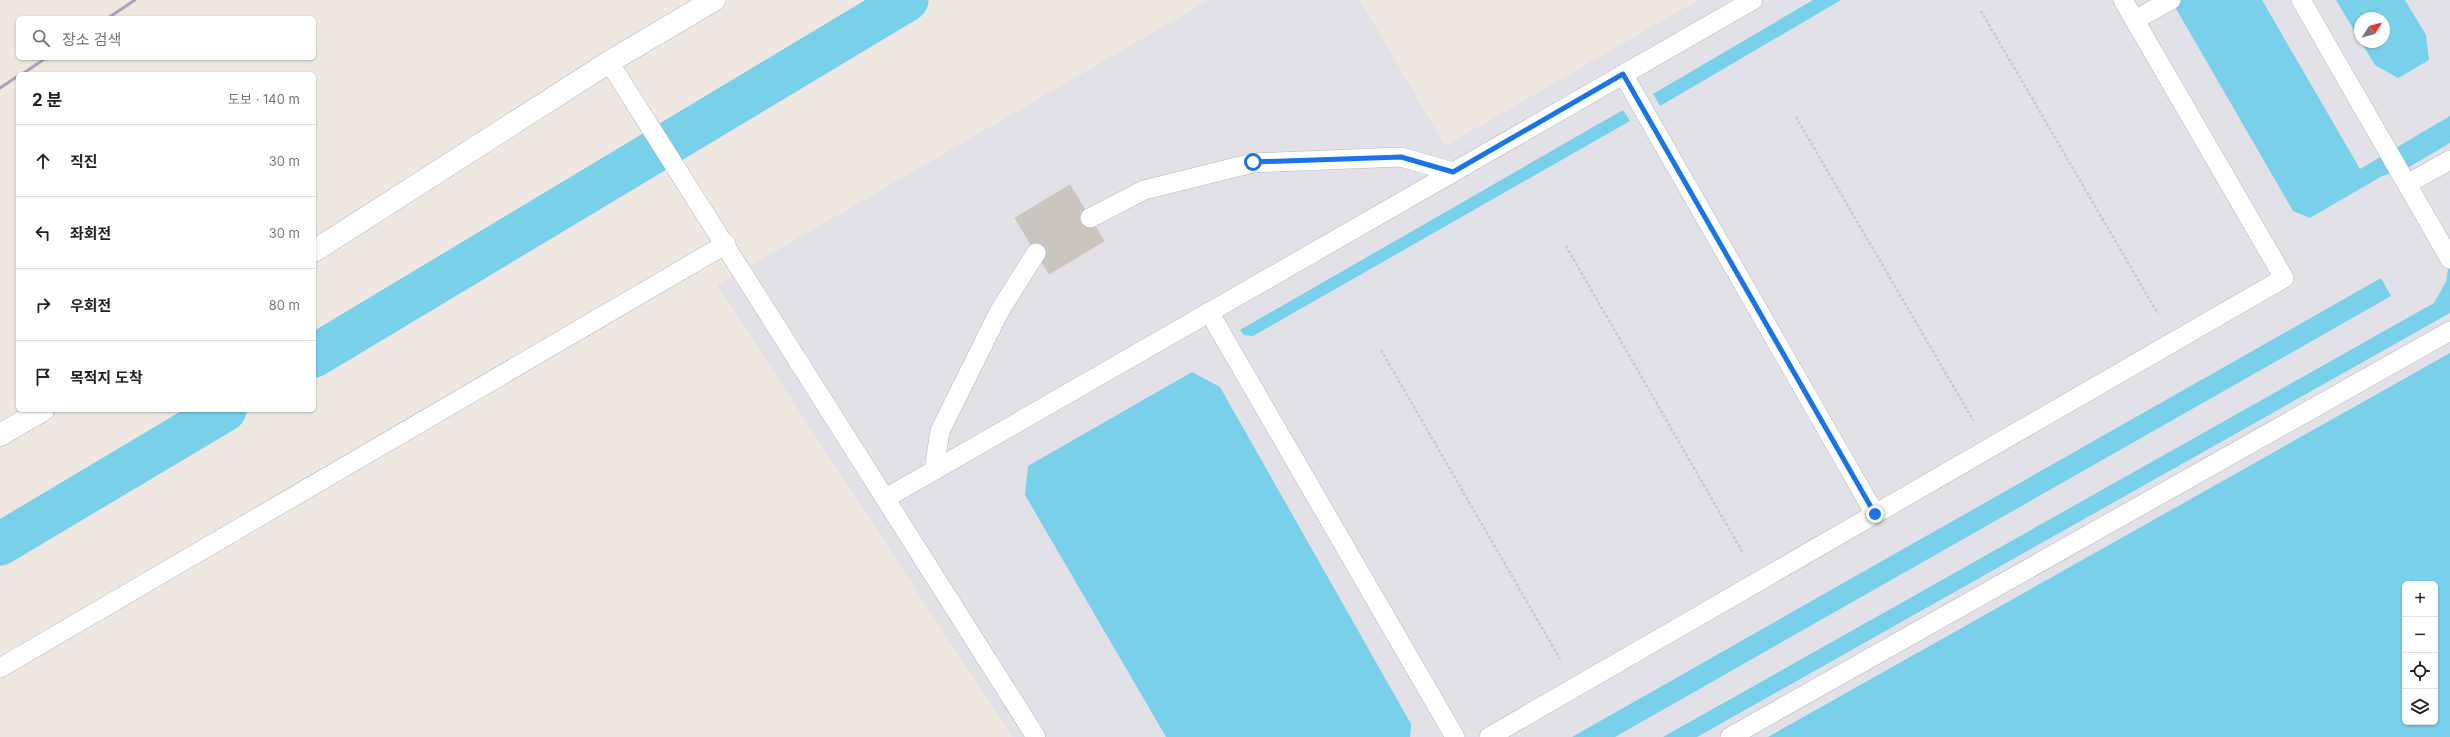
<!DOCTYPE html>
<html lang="ko">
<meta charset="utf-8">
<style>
body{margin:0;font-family:Inter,"Noto Sans KR",sans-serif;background:#f2f2f2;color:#222}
.controls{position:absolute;right:12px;bottom:12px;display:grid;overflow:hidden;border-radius:6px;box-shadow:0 1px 3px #0004}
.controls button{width:36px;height:36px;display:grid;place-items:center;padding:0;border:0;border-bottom:1px solid #e0e0e0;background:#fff;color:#222;font:20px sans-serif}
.compass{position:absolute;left:2354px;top:12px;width:36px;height:36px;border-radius:50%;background:#fff;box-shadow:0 1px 3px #0004;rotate:54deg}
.stop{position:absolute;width:12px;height:12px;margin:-9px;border:3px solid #1a73e8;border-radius:50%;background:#fff}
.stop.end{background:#1a73e8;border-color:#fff;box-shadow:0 1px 4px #0008}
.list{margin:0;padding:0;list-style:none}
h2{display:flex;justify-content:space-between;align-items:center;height:52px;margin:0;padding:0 16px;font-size:17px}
h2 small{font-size:13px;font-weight:400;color:#767676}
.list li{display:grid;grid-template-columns:26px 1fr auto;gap:12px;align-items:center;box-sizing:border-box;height:72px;padding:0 16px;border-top:1px solid #e0e0e0}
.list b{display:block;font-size:15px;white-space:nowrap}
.list em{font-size:13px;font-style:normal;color:#767676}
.icon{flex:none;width:22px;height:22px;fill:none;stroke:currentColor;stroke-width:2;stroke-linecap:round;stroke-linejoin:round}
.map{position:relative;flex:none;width:2450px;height:737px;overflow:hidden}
.search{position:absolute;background:#fff;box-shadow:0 1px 3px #0004;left:16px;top:16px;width:300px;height:44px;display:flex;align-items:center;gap:10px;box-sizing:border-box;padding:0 14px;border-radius:6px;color:#767676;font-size:15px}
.panel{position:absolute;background:#fff;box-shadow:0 1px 3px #0004;left:16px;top:72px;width:300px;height:340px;border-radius:6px}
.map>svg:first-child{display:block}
</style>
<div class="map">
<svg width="2450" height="737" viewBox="0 0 2450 737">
<rect width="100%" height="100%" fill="#eee8e1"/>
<path fill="#e2e1e7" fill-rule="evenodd" d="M1209,0H1360L1445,146L1698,0H2450V737H1012L717,285ZM2360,18H2384V42H2360ZM2405,584H2435V722H2405Z"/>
<g fill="#79d0eb" fill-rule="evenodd">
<polygon points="1813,0 1841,0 1660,106 1653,94"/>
<polygon points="2171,0 2262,0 2360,169 2450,116 2450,143 2409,167 2382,176 2310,218 2293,211"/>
<polygon points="2336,0 2405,0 2426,35 2429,60 2398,78 2375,65 2361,42 2384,42 2384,18 2360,18 2360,40"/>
<polygon points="1623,110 1630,121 1253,336 1244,335 1240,330"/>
<polygon points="2450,257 2450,313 1697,737 1663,737 2434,303 2446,282"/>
<polygon points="2381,278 2391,296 1615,737 1572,737"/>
<path d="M2450,353V737H1768ZM2405,584H2435V722H2405Z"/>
<polygon points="1192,372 1220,387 1411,724 1410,737 1166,737 1025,495 1028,466"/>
</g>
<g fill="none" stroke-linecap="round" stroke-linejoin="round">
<g stroke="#79d0eb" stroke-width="43">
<polyline points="314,356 907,0"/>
<polyline points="0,544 225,410"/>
</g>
</g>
<polygon fill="#cac6bf" stroke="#cac4ba" points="1070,185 1104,241 1049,274 1015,218"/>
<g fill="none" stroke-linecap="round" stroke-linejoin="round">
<defs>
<g id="lane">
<polyline points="2301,0 2450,259"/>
<polyline points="2135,20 2171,0"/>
<polyline points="609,62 1036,737"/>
<polyline points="1623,74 1875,514"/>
<polyline points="2407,184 2450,160"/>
<polyline points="1090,218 1144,190 1253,163 1401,157 1453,172"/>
<polyline points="1209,312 1455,737"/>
<polyline points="934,470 940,431 999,312 1036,253"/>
<polyline points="886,498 1753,0"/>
<polyline points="0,668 726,244"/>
<polyline points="1489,737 2284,278 2123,0"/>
<polyline points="1730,737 2450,331"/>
</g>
<g id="street">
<polyline points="314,251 609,62 714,0"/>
<polyline points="0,435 43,410"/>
</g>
</defs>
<use href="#lane" stroke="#b4b7c0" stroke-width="20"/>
<use href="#street" stroke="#b4b7c0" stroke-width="23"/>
<g stroke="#c9c9c9" stroke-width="2.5" stroke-dasharray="3 2" stroke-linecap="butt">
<polyline points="1981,11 2158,314"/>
<polyline points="1796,117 1973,420"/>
<polyline points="1566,246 1743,553"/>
<polyline points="1381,350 1560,659"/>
</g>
<use href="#lane" stroke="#fff" stroke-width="19"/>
<use href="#street" stroke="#fff" stroke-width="22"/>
<g stroke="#a3a7b7" stroke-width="3">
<polyline points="108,18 135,0"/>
<polyline points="22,74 46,58"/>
<polyline points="0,88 18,76"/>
</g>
</g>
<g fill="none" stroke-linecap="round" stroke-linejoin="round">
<polyline stroke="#1a73e8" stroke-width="5" points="1253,162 1401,157 1453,172 1623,74 1875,514"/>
</g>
</svg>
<div class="controls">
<button>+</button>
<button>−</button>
<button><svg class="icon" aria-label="locate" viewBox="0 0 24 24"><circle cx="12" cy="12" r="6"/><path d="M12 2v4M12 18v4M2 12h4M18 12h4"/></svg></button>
<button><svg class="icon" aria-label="layers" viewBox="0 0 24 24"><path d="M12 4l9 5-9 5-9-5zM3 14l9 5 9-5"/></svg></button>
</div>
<svg class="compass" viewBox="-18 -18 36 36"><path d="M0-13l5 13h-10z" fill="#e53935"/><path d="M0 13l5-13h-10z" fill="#767676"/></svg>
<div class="stop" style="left:1253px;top:162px"></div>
<div class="stop end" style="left:1875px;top:514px"></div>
<div class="search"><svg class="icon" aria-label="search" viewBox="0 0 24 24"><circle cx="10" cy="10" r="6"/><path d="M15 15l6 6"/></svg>장소 검색</div>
<section class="panel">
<h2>2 분<small>도보 · 140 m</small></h2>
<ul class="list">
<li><svg class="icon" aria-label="ahead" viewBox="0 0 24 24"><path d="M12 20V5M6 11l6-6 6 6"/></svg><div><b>직진</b></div><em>30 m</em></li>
<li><svg class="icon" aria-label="left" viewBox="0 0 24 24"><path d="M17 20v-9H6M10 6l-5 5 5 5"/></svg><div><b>좌회전</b></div><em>30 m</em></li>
<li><svg class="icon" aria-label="right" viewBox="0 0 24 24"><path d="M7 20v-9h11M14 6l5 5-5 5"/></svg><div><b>우회전</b></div><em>80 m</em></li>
<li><svg class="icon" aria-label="arrive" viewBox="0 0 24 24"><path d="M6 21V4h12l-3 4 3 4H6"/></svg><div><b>목적지 도착</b></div></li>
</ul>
</section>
</div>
